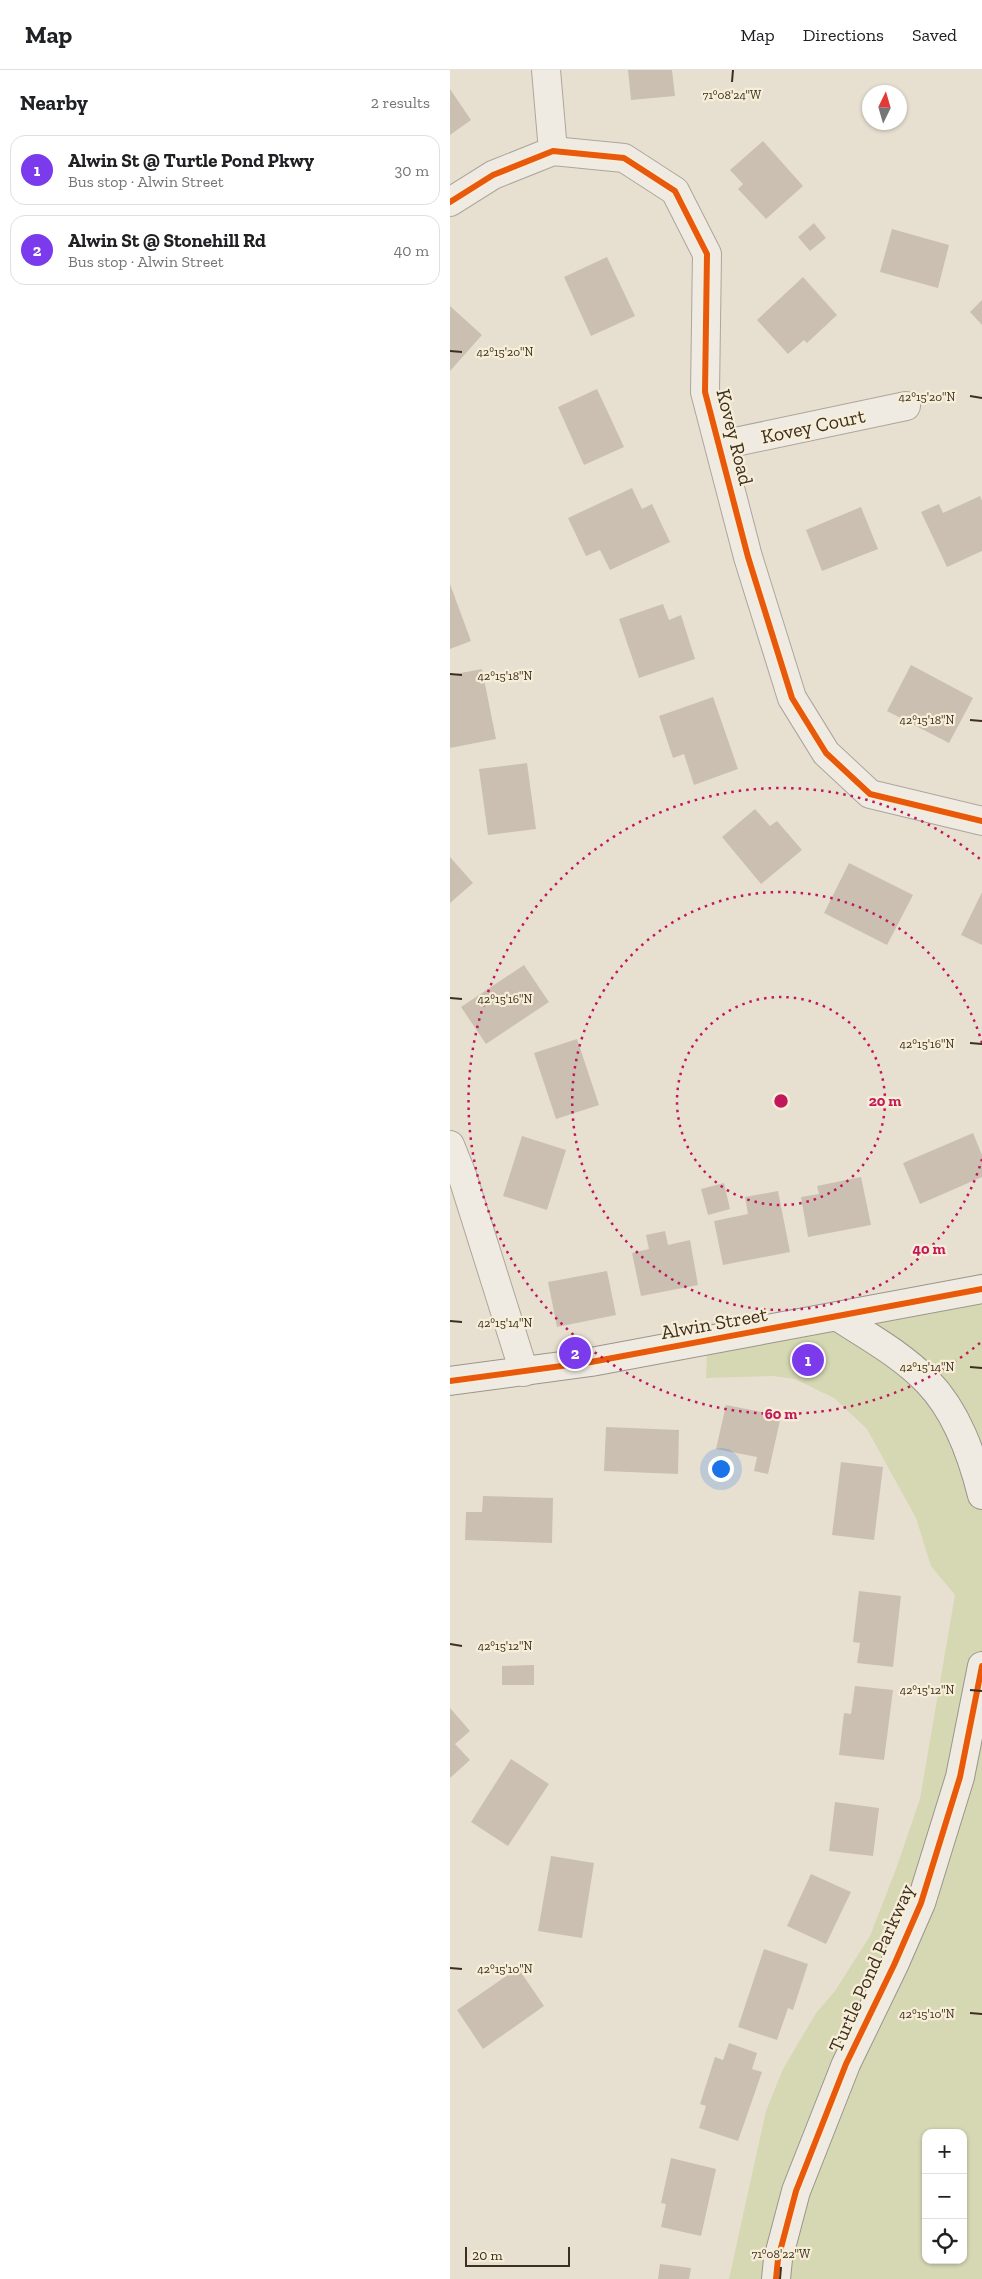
<!DOCTYPE html>
<meta charset="utf-8">
<style>
body{margin:0;font-family:"Zilla Slab",serif;background:#f6f6f6;color:#202124}
.controls{position:absolute;right:15px;bottom:15px;display:grid;overflow:hidden;border-radius:10px;box-shadow:0 1px 4px #0004}
.controls button{width:45px;height:45px;display:grid;place-items:center;padding:0;border:0;border-bottom:1px solid #e0e0e0;background:#fff;color:#202124;font:25px sans-serif}
.compass{position:absolute;left:412px;top:15px;width:45px;height:45px;border-radius:50%;background:#fff;box-shadow:0 1px 4px #0004;rotate:5deg}
.scale{position:absolute;left:15px;bottom:12px;width:105px;box-sizing:border-box;padding-left:5px;border:2px solid #3d2e20;border-top:0;font-size:14px;line-height:18px;white-space:nowrap;color:#3d2e20;-webkit-text-stroke:4px #f7eed8;paint-order:stroke}
.you{position:absolute;left:270px;top:1398px;width:18px;height:18px;margin:-12px;border:4px solid #fff;border-radius:50%;background:#1a73e8;box-shadow:0 0 0 8px #1a73e833}
.badge{display:grid;place-items:center;width:32px;height:32px;border-radius:50%;background:#7c3aed;color:#fff;font-size:16px;font-weight:700}
.pin{position:absolute;translate:-50% -50%;border:2px solid #fff;box-shadow:0 1px 5px #0006}
.list{margin:0;padding:0;list-style:none}
h2{display:flex;justify-content:space-between;align-items:center;height:65px;margin:0;padding:0 20px;font-size:21px}
h2 small{font-size:16px;font-weight:400;color:#757577}
.list li{display:grid;grid-template-columns:32px 1fr auto;gap:15px;align-items:center;box-sizing:border-box;height:70px;margin:0 10px 10px;padding:0 10px;border:1px solid #e0e0e0;border-radius:15px}
.list b{display:block;font-size:19px;white-space:nowrap}
.list p{margin:0;font-size:16px;white-space:nowrap;color:#757577}
.list em{font-size:16px;font-style:normal;color:#757577}
.icon{flex:none;width:28px;height:28px;fill:none;stroke:currentColor;stroke-width:2;stroke-linecap:round;stroke-linejoin:round}
.map{position:relative;flex:none;width:532px;height:2209px;overflow:hidden}
header{display:flex;align-items:center;gap:30px;box-sizing:border-box;height:70px;padding:0 25px;background:#fff;border-bottom:1px solid #e0e0e0}
header strong{font-size:24px}
nav{display:flex;gap:28px;margin-inline-start:auto;font-size:18px}
main{display:flex}
aside{flex:1;background:#fff}
.map>svg:first-child{display:block}
</style>
<header>
<strong>Map</strong>
<nav><a>Map</a><a>Directions</a><a>Saved</a></nav>
</header>
<main>
<aside>
<h2>Nearby<small>2 results</small></h2>
<ul class="list">
<li><span class="badge">1</span><div><b>Alwin St @ Turtle Pond Pkwy</b><p>Bus stop · Alwin Street</p></div><em>30 m</em></li>
<li><span class="badge">2</span><div><b>Alwin St @ Stonehill Rd</b><p>Bus stop · Alwin Street</p></div><em>40 m</em></li>
</ul>
</aside>
<div class="map">
<svg width="532" height="2209" viewBox="0 0 532 2209">
<rect width="100%" height="100%" fill="#e7e0d1"/>
<path fill="#d6d7b3" fill-rule="evenodd" d="M532,1203V2209H279L316,2041L333,1999L366,1943L385,1921L420,1866L446,1799L470,1729L505,1525L481,1496L466,1448L417,1359L384,1328L345,1309L323,1306L256,1308L258,1254L504,1212ZM476,2063H513V2190H476Z"/>
<g fill="#cbbfb2">
<polygon points="178,0 222,0 225,26 181,30"/>
<polygon points="0,19 21,50 0,65"/>
<polygon points="313,71 353,116 316,149 288,119 293,114 280,100"/>
<polygon points="364,153 376,168 360,181 348,167"/>
<polygon points="442,159 499,175 488,218 430,202"/>
<polygon points="157,187 185,246 141,266 114,207"/>
<polygon points="353,207 387,245 357,273 354,270 338,284 307,250"/>
<polygon points="532,230 532,255 520,242"/>
<polygon points="0,236 32,265 0,301"/>
<polygon points="147,319 174,377 134,395 108,337"/>
<polygon points="182,418 192,439 202,434 220,472 160,500 150,480 136,486 118,448"/>
<polygon points="530,426 532,431 532,481 497,497 471,442 489,434 493,443"/>
<polygon points="411,437 428,479 372,501 356,460"/>
<polygon points="0,514 21,571 0,579"/>
<polygon points="213,534 219,550 231,545 245,589 189,608 169,549"/>
<polygon points="461,595 523,628 499,673 437,641"/>
<polygon points="32,599 46,669 0,678 0,605"/>
<polygon points="263,627 288,699 244,715 234,684 223,688 209,646"/>
<polygon points="77,693 86,759 38,765 29,699"/>
<polygon points="305,739 320,756 327,751 352,780 311,814 272,767"/>
<polygon points="0,787 23,813 0,833"/>
<polygon points="399,793 463,825 437,875 374,843"/>
<polygon points="532,822 532,875 511,865"/>
<polygon points="74,895 99,932 36,974 11,937"/>
<polygon points="127,969 149,1035 106,1049 84,983"/>
<polygon points="523,1063 532,1085 532,1107 470,1134 453,1093"/>
<polygon points="72,1066 116,1080 97,1140 53,1126"/>
<polygon points="411,1107 421,1155 358,1167 351,1127 369,1124 367,1116"/>
<polygon points="274,1113 280,1139 258,1145 251,1119"/>
<polygon points="328,1121 340,1182 273,1195 264,1151 298,1144 295,1127"/>
<polygon points="215,1161 218,1175 240,1170 248,1215 191,1226 182,1183 199,1179 196,1165"/>
<polygon points="157,1201 166,1245 107,1257 98,1212"/>
<polygon points="276,1335 331,1346 318,1404 304,1401 307,1387 266,1379"/>
<polygon points="156,1357 229,1360 228,1404 154,1401"/>
<polygon points="391,1392 433,1397 424,1470 382,1465"/>
<polygon points="33,1426 103,1428 102,1473 15,1470 16,1442 32,1442"/>
<polygon points="409,1521 451,1526 443,1597 407,1593 410,1573 403,1572"/>
<polygon points="84,1595 84,1615 52,1615 52,1596"/>
<polygon points="405,1616 443,1620 434,1690 389,1685 394,1643 401,1644"/>
<polygon points="0,1638 20,1661 5,1674 20,1690 0,1708"/>
<polygon points="61,1689 99,1714 58,1776 21,1752"/>
<polygon points="385,1732 429,1738 423,1786 379,1781"/>
<polygon points="101,1786 144,1793 132,1868 88,1861"/>
<polygon points="361,1804 401,1822 376,1874 337,1856"/>
<polygon points="314,1879 358,1894 343,1940 338,1938 327,1970 288,1957"/>
<polygon points="68,1898 94,1936 33,1979 7,1940"/>
<polygon points="279,1973 307,1983 302,1999 312,2002 288,2071 249,2058 256,2036 250,2034 265,1987 273,1990"/>
<polygon points="221,2088 266,2099 251,2166 211,2157 216,2134 211,2133"/>
<polygon points="210,2194 241,2198 239,2209 208,2209"/>
</g>
<g fill="none" stroke-linecap="round" stroke-linejoin="round">
<defs>
<g id="street">
<polyline points="96,0 103,81"/>
<polyline points="0,132 43,105 103,81 174,88 225,121 257,184 255,322 298,487 342,628 376,683 420,724 532,751"/>
<polyline points="271,375 456,336"/>
<polyline points="0,1075 12,1105 74,1302"/>
</g>
<g id="secondary">
<path d="M388,1247C419,1267 452,1285 478,1312C507,1342 522,1385 532,1425"/>
<polyline points="0,1311 141,1292 532,1219"/>
<polyline points="326,2209 328,2189 346,2121 396,1994 444,1895 471,1833 510,1707 532,1596"/>
</g>
</defs>
<use href="#street" stroke="#ada599" stroke-width="30"/>
<use href="#secondary" stroke="#9c958a" stroke-width="30"/>
<use href="#street" stroke="#efebe3" stroke-width="28"/>
<use href="#secondary" stroke="#efebe3" stroke-width="28"/>
<defs>
<g id="cycleway">
<polyline points="0,132 43,105 103,81 174,88 225,121 257,184 255,322 298,487 342,628 376,683 420,724 532,751"/>
<polyline points="0,1311 141,1292 532,1219"/>
<polyline points="326,2209 328,2189 346,2121 396,1994 444,1895 471,1833 510,1707 532,1596"/>
</g>
</defs>
<use href="#cycleway" stroke="#f7eed8" stroke-width="9"/>
<use href="#cycleway" stroke="#e8590c" stroke-width="6"/>
</g>
<path fill="none" stroke="#3d2e20" stroke-width="2" d="M282,12L283,0M0,281L12,282M520,326L532,328M0,604L12,605M520,650L532,651M0,928L12,929M520,973L532,974M0,1251L12,1252M520,1297L532,1298M0,1574L12,1576M520,1620L532,1621M0,1898L12,1899M520,1943L532,1944M330,2209L331,2197"/>
<g fill="none" stroke="#c2185b" stroke-width="2.5" stroke-dasharray="2.5 5">
<circle cx="331" cy="1031" r="104"/>
<path d="M532 1089A209 209 0 1 1 532 973"/>
<path d="M530 1273A313 313 0 1 1 530 789"/>
</g>
<g text-anchor="middle" stroke-width="4.5" stroke-linejoin="round" paint-order="stroke">
<g font-size="20" fill="#3d2e20" stroke="#f7eed8">
<text transform="translate(363 356) rotate(-12)" y="7">Kovey Court</text>
<text transform="translate(285 367) rotate(76)" y="7">Kovey Road</text>
<text transform="translate(264 1253) rotate(-10)" y="7">Alwin Street</text>
<text transform="translate(421 1898) rotate(-66)" y="7">Turtle Pond Parkway</text>
</g>
</g>
<g font-size="12" text-anchor="middle" fill="#3d2e20" stroke="#f7eed8" stroke-width="4.5" stroke-linejoin="round" paint-order="stroke">
<text x="282" y="29">71°08'24"W</text>
<text x="55" y="286">42°15'20"N</text>
<text x="477" y="331">42°15'20"N</text>
<text x="55" y="610">42°15'18"N</text>
<text x="477" y="654">42°15'18"N</text>
<text x="55" y="933">42°15'16"N</text>
<text x="477" y="978">42°15'16"N</text>
<text x="55" y="1257">42°15'14"N</text>
<text x="477" y="1301">42°15'14"N</text>
<text x="55" y="1580">42°15'12"N</text>
<text x="477" y="1624">42°15'12"N</text>
<text x="55" y="1903">42°15'10"N</text>
<text x="477" y="1948">42°15'10"N</text>
<text x="331" y="2188">71°08'22"W</text>
</g>
<circle cx="331" cy="1031" r="8" fill="#c2185b" stroke="#f7eed8" stroke-width="2.5"/>
<g font-size="15" text-anchor="middle" font-weight="bold" fill="#c2185b" stroke="#f7eed8" stroke-width="4.5" stroke-linejoin="round" paint-order="stroke">
<text x="435" y="1036">20 m</text>
<text x="479" y="1184">40 m</text>
<text x="331" y="1349">60 m</text>
</g>
</svg>
<div class="controls">
<button>+</button>
<button>−</button>
<button><svg class="icon" aria-label="locate" viewBox="0 0 24 24"><circle cx="12" cy="12" r="6"/><path d="M12 2v4M12 18v4M2 12h4M18 12h4"/></svg></button>
</div>
<svg class="compass" viewBox="-18 -18 36 36"><path d="M0-13l5 13h-10z" fill="#e53935"/><path d="M0 13l5-13h-10z" fill="#757577"/></svg>
<div class="scale">20 m</div>
<div class="you"></div>
<div class="pin badge" style="left:358px;top:1290px">1</div>
<div class="pin badge" style="left:125px;top:1283px">2</div>
</div>
</main>
